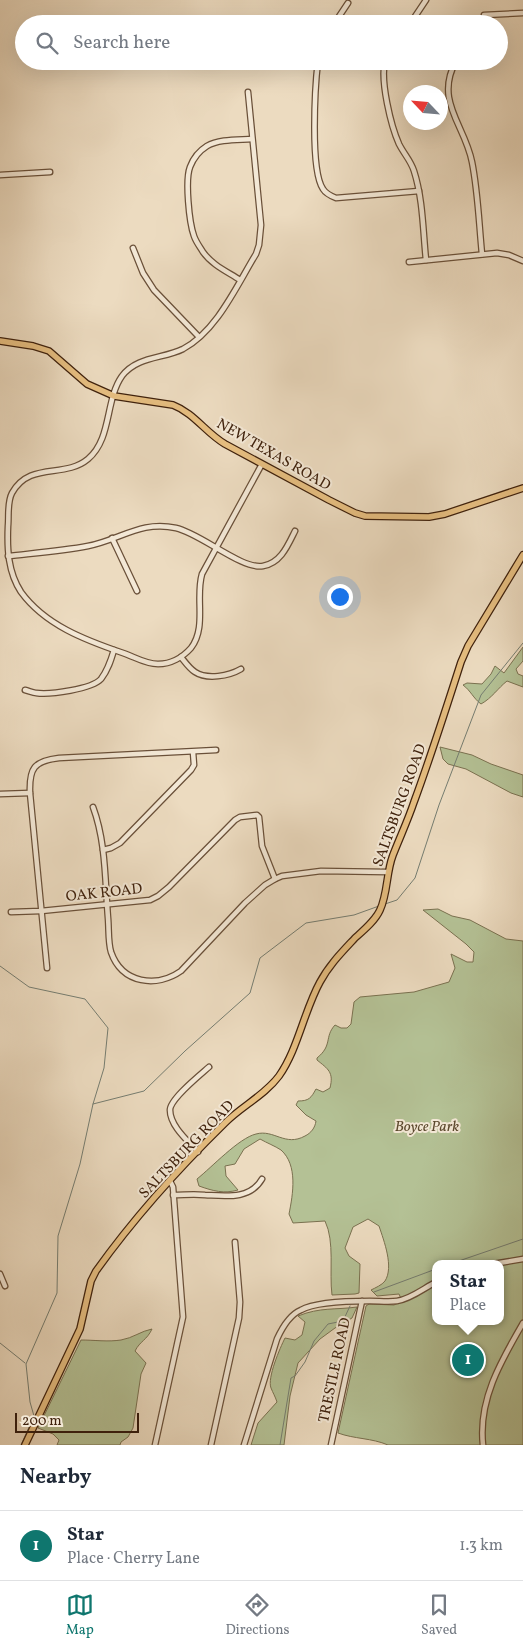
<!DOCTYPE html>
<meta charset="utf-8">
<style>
body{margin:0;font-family:Vollkorn,serif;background:#f6f6f7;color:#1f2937}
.compass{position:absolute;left:403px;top:85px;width:45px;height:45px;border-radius:50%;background:#fff;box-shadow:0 5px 20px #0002;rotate:296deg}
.scale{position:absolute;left:15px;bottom:12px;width:124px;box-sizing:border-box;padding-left:5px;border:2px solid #3f210c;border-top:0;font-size:14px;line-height:18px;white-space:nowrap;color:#3f210c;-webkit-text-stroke:4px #f3e8d6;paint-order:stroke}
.you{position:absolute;left:339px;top:596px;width:18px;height:18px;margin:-12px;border:4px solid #fff;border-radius:50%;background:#1a73e8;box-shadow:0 0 0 8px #1a73e833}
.badge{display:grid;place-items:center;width:32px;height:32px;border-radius:50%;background:#0f766e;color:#fff;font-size:16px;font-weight:700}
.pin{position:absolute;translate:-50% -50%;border:2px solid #fff;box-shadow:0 1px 5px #0006}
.popup{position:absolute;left:432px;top:1260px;width:72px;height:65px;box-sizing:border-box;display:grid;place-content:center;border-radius:10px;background:#fff;filter:drop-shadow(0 1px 4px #0005);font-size:16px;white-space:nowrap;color:#747a83}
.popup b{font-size:19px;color:#1f2937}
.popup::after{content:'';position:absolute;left:50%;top:100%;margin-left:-10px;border:10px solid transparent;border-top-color:#fff}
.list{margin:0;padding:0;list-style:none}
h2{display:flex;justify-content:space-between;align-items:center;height:65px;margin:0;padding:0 20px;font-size:21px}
h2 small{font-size:16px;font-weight:400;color:#747a83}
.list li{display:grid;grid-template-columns:32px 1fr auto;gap:15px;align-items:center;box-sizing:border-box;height:70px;padding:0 20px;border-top:1px solid #e0e1e3}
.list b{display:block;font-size:19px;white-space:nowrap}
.list p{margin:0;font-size:16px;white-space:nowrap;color:#747a83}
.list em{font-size:16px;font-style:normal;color:#747a83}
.icon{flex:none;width:28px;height:28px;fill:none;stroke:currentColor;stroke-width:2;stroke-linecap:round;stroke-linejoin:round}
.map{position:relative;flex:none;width:523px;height:1445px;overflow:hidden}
.search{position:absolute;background:#fff;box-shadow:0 5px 20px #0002;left:15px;right:15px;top:15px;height:55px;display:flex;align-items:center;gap:12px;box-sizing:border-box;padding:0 18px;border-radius:28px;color:#747a83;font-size:19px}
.sheet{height:135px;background:#fff}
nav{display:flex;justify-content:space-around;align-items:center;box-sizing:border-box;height:70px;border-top:1px solid #e0e1e3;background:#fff;font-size:14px;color:#747a83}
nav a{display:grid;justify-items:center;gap:2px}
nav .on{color:#0f766e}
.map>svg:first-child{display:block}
</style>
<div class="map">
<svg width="523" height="1445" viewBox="0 0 523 1445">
<rect width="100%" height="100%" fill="#ecdbc0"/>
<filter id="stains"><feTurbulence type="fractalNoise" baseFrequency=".004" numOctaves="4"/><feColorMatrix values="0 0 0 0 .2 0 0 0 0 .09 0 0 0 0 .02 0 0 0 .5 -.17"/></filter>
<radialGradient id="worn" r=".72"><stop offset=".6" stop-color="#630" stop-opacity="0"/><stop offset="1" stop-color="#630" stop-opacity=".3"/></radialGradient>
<g fill="#b4c195" stroke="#7a7150" fill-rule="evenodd">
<path d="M523,647V661L516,669L518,674L523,676V687L507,681C498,688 492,698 481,704C473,698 471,691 463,685L467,683L482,684L491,674L495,666L504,673Z"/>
<polygon points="440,747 472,755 491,764 523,775 523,797 511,793 466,769 448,764 443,759"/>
<path d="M438,909L452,916L470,920L506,939L523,941V1445H388C372,1438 354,1439 338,1433L366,1306L369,1304L394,1305L402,1301L399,1294L377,1296L371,1290C375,1288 382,1285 385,1281C394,1267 384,1241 379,1226L368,1219L353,1227L345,1248L349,1256L360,1264L359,1293L355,1294L332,1295C329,1272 335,1242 325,1221L293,1223L289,1214C293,1194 298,1165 281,1150C275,1146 267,1143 260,1139L244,1149L235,1164L225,1166L226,1176L238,1190C224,1194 213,1191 199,1186L197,1179C212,1167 239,1138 256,1134C274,1129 285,1147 305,1136C311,1133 315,1128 316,1121L306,1115L296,1105L298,1101C309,1101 311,1098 316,1089L323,1092L330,1088C334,1072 328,1069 317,1060V1058C333,1045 324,1037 335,1025L341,1028H347L351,1024L354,1002L360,997L414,992L449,982L455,968L451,954L467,962H473L474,952L466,944L423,910ZM436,1264H500V1321H436Z"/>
<path d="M357,1307L352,1318L335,1328L320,1339L298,1363L290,1396L284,1445H251L258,1423L277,1402C275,1396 273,1393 271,1388C267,1378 280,1348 285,1338L295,1340L302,1335L305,1322L298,1316C320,1307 336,1310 357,1307Z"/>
<path d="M152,1329C147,1340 140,1341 135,1351L146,1363L141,1374L133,1428L128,1437L121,1442L120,1445H57L59,1440L53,1434L38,1428L81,1340C94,1340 108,1342 121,1340C133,1338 141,1331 152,1329Z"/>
</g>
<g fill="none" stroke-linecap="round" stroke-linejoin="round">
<g stroke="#757d71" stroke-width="1">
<polyline points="385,904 397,900 415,878 439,805 481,695 523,643"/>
<polyline points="0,966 29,987 85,999 108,1028 104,1068 93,1104 80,1164 58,1236 57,1293 26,1364 30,1402 34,1416 21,1445"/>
<polyline points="93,1104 144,1091 185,1051 250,993 260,958 306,923 354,915 379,906"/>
<polyline points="450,1264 523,1239"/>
<polyline points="374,1292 436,1269"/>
<polyline points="0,1343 25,1363"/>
<polyline points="280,1445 291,1378 295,1376 305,1362 314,1341 328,1324 343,1321 350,1306"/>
</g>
<defs>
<g id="minor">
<polyline points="484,15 523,13"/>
<polyline points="334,24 348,3"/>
<polyline points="410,24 426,0"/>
<path d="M318,61C315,86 310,170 323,189C326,194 331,196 336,198L419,191"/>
<path d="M385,61C380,81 391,126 399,144C404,154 411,161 414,171C423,199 423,231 426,260"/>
<path d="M456,61C434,101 465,125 472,162C478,192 479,224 482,254"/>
<path d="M248,92L261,225L259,245L256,254C237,285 217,331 183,349C163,359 137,356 122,376C105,400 112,439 88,459C64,479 30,461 12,493C7,502 9,516 8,526C7,549 8,572 21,592C45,625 85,640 123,653C135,657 145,664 158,664C171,664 183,657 191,648C207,627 195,598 202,574L262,464"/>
<polyline points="0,175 50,172"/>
<polyline points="133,248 143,273 154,290 199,337"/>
<polyline points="409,262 497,253 509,255 523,261"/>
<path d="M240,280C228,272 212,265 203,252C200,247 196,242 194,236C189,222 185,180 190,167C193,159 199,151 207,146C219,139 238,140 252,139"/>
<polyline points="112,538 137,591"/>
<path d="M8,556C35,553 62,551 88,546C120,540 141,520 176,528C200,533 242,570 263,566C281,563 288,545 295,531"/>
<path d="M181,657C185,662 189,668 195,672C207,680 229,676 241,669"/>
<path d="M25,690C29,691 33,693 36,693C50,695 92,689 101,679C108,670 111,660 114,650"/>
<polyline points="0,794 30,793"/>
<path d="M93,807C106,842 105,881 108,918C109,929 108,942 111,952C122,984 157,988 181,971L245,903L265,885L275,879L282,876L321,871L387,872"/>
<polyline points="103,850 111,848 120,843 191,770 194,765 193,752"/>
<polyline points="11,912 41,911 150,900 158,896 169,887 235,820 240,817 257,815 259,817 262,846 275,879"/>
<path d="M47,968L30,793C29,768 34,761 59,758L216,750"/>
<path d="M198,1152C188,1141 170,1126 170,1110C170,1099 200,1075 209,1067"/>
<path d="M173,1195C184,1195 194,1194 205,1195C225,1196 250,1200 262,1179"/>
<polyline points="493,1264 523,1259"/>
<polyline points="0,1274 5,1286"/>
<polyline points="155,1445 183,1317 173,1187 170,1181"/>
<polyline points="211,1445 239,1318 240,1302 235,1242"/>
<path d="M244,1445L277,1339C282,1328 289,1315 301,1310C315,1302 353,1301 370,1301C379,1301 389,1302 397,1301C411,1299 424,1288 436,1282"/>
<polyline points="331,1445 362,1301"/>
<path d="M483,1445C478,1400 501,1361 523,1323"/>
</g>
<g id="major">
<path d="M0,341L33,346L49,351L87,384L114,396L173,405C194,413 206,433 225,444L329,500L355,513L365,516L429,517L445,514L523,488"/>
<path d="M25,1445L80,1329L91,1281L96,1271C134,1218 179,1168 225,1123C242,1106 265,1095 279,1076C298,1049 304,1011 320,982C329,965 342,952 355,938C364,930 375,921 380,910C388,893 386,873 393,855C400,837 408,820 414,802C431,756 446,709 461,662L468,646L523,555"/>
</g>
</defs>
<use href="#minor" stroke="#6a5039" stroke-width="7"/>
<use href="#major" stroke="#3f210c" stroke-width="8"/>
<use href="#minor" stroke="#f3e8d6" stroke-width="4.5"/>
<use href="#major" stroke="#e6be80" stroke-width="5.5"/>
</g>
<g text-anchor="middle" stroke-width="4" stroke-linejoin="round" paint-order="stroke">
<g font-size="15" fill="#3f210c" stroke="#f3e8d6">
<text transform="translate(274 454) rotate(30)" y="5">NEW TEXAS ROAD</text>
<text transform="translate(399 805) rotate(-70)" y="5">SALTSBURG ROAD</text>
<text transform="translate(104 892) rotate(-6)" y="5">OAK ROAD</text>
<text transform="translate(186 1149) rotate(-46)" y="5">SALTSBURG ROAD</text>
<text transform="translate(334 1370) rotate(-78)" y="5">TRESTLE ROAD</text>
</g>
<g font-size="15" font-style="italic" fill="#5c492e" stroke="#f3e8d6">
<text x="427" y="1131">Boyce Park</text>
</g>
</g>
<rect width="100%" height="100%" filter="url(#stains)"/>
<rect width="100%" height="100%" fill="url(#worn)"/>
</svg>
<svg class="compass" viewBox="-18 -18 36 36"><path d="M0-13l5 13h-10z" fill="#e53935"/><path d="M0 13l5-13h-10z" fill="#747a83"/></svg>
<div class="scale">200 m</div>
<div class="you"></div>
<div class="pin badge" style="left:468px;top:1360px">1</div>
<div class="popup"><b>Star</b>Place</div>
<div class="search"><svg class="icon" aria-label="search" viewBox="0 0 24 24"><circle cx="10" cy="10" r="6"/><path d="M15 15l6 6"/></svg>Search here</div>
</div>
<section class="sheet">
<h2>Nearby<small></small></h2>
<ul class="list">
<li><span class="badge">1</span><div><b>Star</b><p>Place · Cherry Lane</p></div><em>1.3 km</em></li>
</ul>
</section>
<nav>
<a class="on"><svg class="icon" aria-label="map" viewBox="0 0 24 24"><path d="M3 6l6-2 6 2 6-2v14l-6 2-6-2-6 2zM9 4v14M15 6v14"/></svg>Map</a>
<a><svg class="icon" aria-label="directions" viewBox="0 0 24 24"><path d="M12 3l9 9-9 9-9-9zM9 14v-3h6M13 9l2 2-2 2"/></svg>Directions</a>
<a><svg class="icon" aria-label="saved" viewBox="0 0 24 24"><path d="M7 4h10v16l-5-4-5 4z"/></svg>Saved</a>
</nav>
